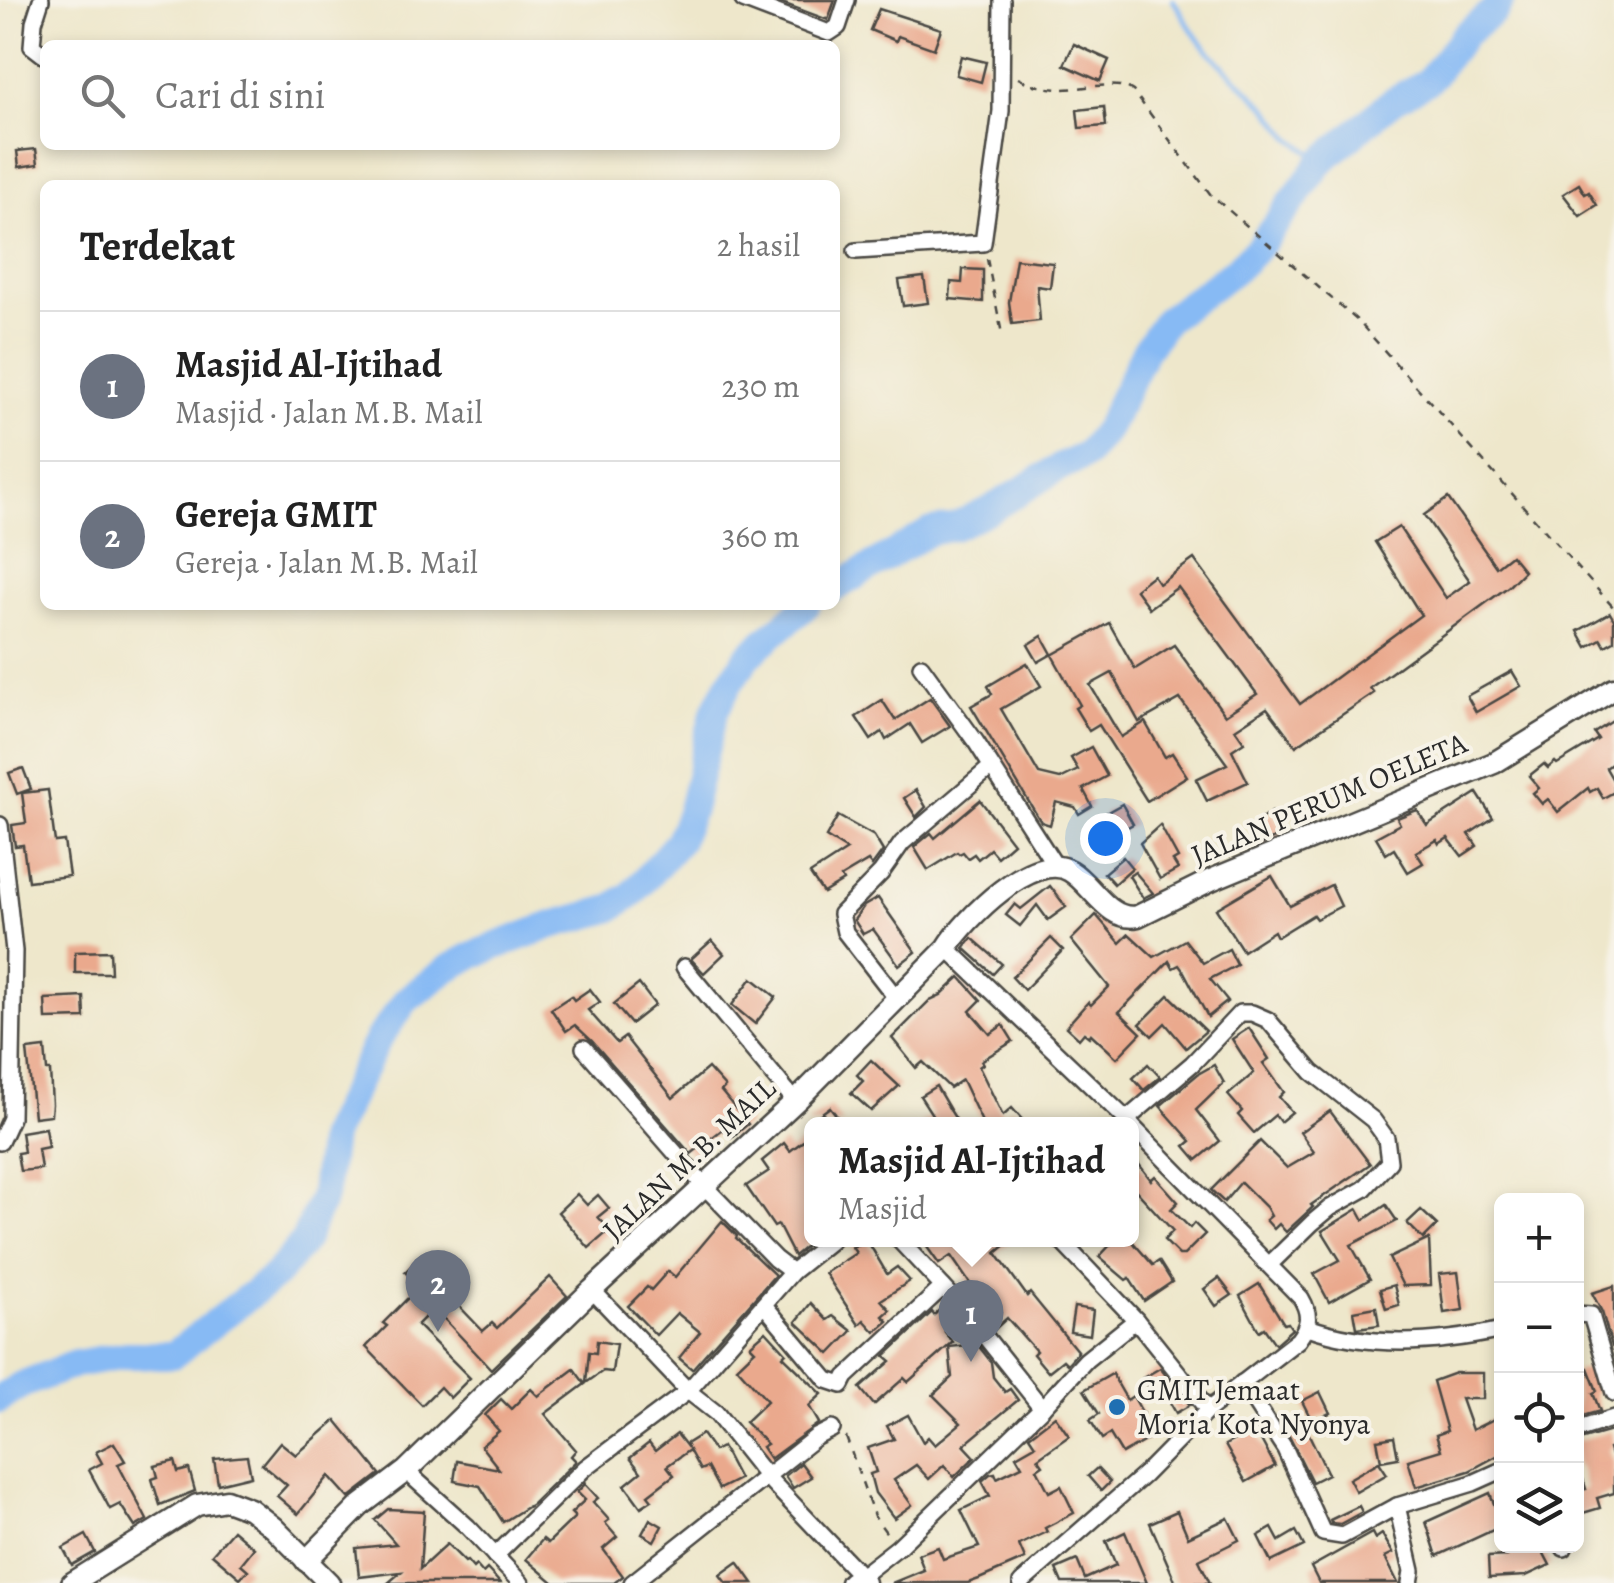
<!DOCTYPE html>
<html lang="id">
<meta charset="utf-8">
<style>
body{margin:0;font-family:Alegreya,serif;background:#f6f6f6;color:#222}
.controls{position:absolute;right:30px;bottom:30px;display:grid;overflow:hidden;border-radius:15px;box-shadow:0 5px 15px #0003}
.controls button{width:90px;height:90px;display:grid;place-items:center;padding:0;border:0;border-bottom:2px solid #e0e0e0;background:#fff;color:#222;font:50px sans-serif}
.you{position:absolute;left:1105px;top:838px;width:35px;height:35px;margin:-25px;border:8px solid #fff;border-radius:50%;background:#1a73e8;box-shadow:0 0 0 15px #1a73e833}
.badge{display:grid;place-items:center;width:65px;height:65px;border-radius:50%;background:#1f6fb2;color:#fff;font-size:32px;font-weight:700}
.pin{position:absolute;translate:-50% -82px;filter:drop-shadow(0 2px 5px #0008)}
.pin::after{content:'';position:absolute;top:52px;width:35px;height:30px;background:inherit;clip-path:polygon(0 0,100% 0,50% 100%)}
.popup{position:absolute;left:804px;top:1117px;width:335px;height:130px;box-sizing:border-box;display:grid;place-content:center;border-radius:15px;background:#fff;filter:drop-shadow(0 2px 8px #0005);font-size:32px;white-space:nowrap;color:#767676}
.popup b{font-size:38px;color:#222}
.popup::after{content:'';position:absolute;left:50%;top:100%;margin-left:-20px;border:20px solid transparent;border-top-color:#fff}
.list{margin:0;padding:0;list-style:none}
h2{display:flex;justify-content:space-between;align-items:center;height:130px;margin:0;padding:0 40px;font-size:42px}
h2 small{font-size:32px;font-weight:400;color:#767676}
.list li{display:grid;grid-template-columns:65px 1fr auto;gap:30px;align-items:center;box-sizing:border-box;height:150px;padding:0 40px;border-top:2px solid #e0e0e0}
.list b{display:block;font-size:38px;white-space:nowrap}
.list p{margin:0;font-size:32px;white-space:nowrap;color:#767676}
.list em{font-size:32px;font-style:normal;color:#767676}
.icon{flex:none;width:55px;height:55px;fill:none;stroke:currentColor;stroke-width:2;stroke-linecap:round;stroke-linejoin:round}
.map{position:relative;flex:none;width:1614px;height:1583px;overflow:hidden}
.search{position:absolute;background:#fff;box-shadow:0 5px 15px #0003;left:40px;top:40px;width:800px;height:110px;display:flex;align-items:center;gap:25px;box-sizing:border-box;padding:0 35px;border-radius:15px;color:#767676;font-size:38px}
.panel{position:absolute;background:#fff;box-shadow:0 5px 15px #0003;left:40px;top:180px;width:800px;height:430px;border-radius:15px}
.map>svg:first-child{display:block}
</style>
<div class="map">
<svg width="1614" height="1583" viewBox="0 0 1614 1583">
<rect width="100%" height="100%" fill="#f7f3e8"/>
<filter id="ink" filterUnits="userSpaceOnUse"><feTurbulence type="fractalNoise" baseFrequency=".01" numOctaves="2"/><feDisplacementMap in="SourceGraphic" scale="20" xChannelSelector="R" yChannelSelector="G"/><feConvolveMatrix kernelMatrix="1 2 1 2 8 2 1 2 1" color-interpolation-filters="sRGB"/></filter>
<filter id="wash" filterUnits="userSpaceOnUse"><feTurbulence type="fractalNoise" baseFrequency=".0048" numOctaves="4" result="noise"/><feDisplacementMap in="SourceGraphic" scale="40" xChannelSelector="R" yChannelSelector="G"/><feGaussianBlur stdDeviation="2.25" result="paint"/><feColorMatrix in="noise" values="0 0 0 0 0 0 0 0 0 0 0 0 0 0 0 0 0 1.4 0 .05"/><feComposite in="paint" operator="in"/></filter>
<g filter="url(#wash)">
<rect width="100%" height="100%" fill="#eee7cb"/>
<g fill="none" stroke-linecap="round" stroke-linejoin="round">
<polyline stroke="#87baf4" stroke-width="5" points="1173,0 1197,38 1220,63 1267,108 1290,137 1322,161"/>
<g stroke="#87baf4" stroke-width="28">
<polyline points="835,588 929,532 954,527 991,509 1060,467 1086,455 1108,427 1144,352 1166,320 1235,270 1259,247 1322,161 1392,101 1428,81 1465,34 1494,11 1501,0"/>
<polyline points="0,1399 21,1385 75,1364 126,1355 173,1355 276,1275 304,1241 324,1193 331,1136 377,1041 406,1000 449,968 475,954 552,925 610,909 632,894 678,842 691,810 714,713 729,684 749,655 807,605"/>
</g>
</g>
<g id="blocks">
<g fill="#eaa98d">
<polygon points="774,0 835,0 828,20"/>
<polygon points="879,9 941,29 934,49 898,36 896,41 870,30"/>
<polygon points="1074,44 1109,60 1100,81 1064,65"/>
<polygon points="961,56 986,62 981,82 956,75"/>
<polygon points="1104,107 1106,126 1079,128 1077,110"/>
<polygon points="36,149 38,164 19,167 17,151"/>
<polygon points="1579,184 1585,194 1589,192 1597,205 1580,216 1563,194"/>
<polygon points="1016,259 1053,263 1050,288 1037,286 1040,321 1012,324 1009,302"/>
<polygon points="963,269 983,270 983,302 950,299 951,282 962,283"/>
<polygon points="924,277 928,303 903,306 899,280"/>
<polygon points="1448,498 1496,567 1511,555 1524,571 1509,586 1370,688 1374,693 1296,746 1267,708 1235,729 1244,742 1232,750 1248,782 1207,801 1196,779 1227,764 1180,699 1139,722 1112,673 1090,685 1121,737 1145,722 1165,757 1172,753 1187,776 1147,801 1099,725 1089,731 1075,708 1080,705 1052,655 1109,623 1135,669 1174,645 1225,715 1257,694 1178,587 1149,608 1135,589 1153,575 1159,584 1194,559 1300,704 1421,615 1375,542 1399,527 1446,598 1470,581 1424,515"/>
<polygon points="1610,613 1614,620 1614,641 1605,646 1601,639 1587,647 1578,631"/>
<polygon points="1042,636 1052,654 1038,662 1028,645"/>
<polygon points="1027,663 1041,686 1001,709 1039,774 1060,779 1078,770 1071,758 1091,747 1107,776 1083,789 1092,806 1079,814 1075,807 1056,802 1050,825 1041,822 971,706 992,694 988,686"/>
<polygon points="1512,671 1521,686 1476,712 1467,696"/>
<polygon points="930,698 950,726 922,743 910,724 886,740 882,732 871,740 856,717 882,700 895,720"/>
<polygon points="1614,720 1614,762 1606,768 1614,782 1614,792 1603,798 1597,788 1590,792 1588,788 1558,812 1548,799 1542,804 1533,793 1539,788 1529,776 1544,764 1548,768 1555,762 1557,764 1598,739 1594,733"/>
<polygon points="23,768 31,789 17,794 9,773"/>
<polygon points="48,790 55,842 64,841 69,876 28,881 23,845 15,846 12,825 26,823 22,793"/>
<polygon points="916,790 926,807 916,817 904,798"/>
<polygon points="1477,793 1493,818 1469,834 1477,846 1462,856 1448,838 1439,844 1437,840 1416,852 1423,863 1408,872 1394,849 1386,854 1376,837 1400,824 1397,818 1417,810 1427,825"/>
<polygon points="980,800 1013,843 997,857 990,849 978,859 974,854 968,858 963,852 959,854 957,852 928,870 914,847 931,833 935,838"/>
<polygon points="1122,804 1133,824 1115,834 1104,814"/>
<polygon points="1272,812 1285,833 1262,844 1255,833 1262,828 1257,821"/>
<polygon points="838,816 874,836 883,851 872,866 868,861 841,877 843,881 823,893 810,874 847,850 826,837"/>
<polygon points="1160,825 1178,858 1173,861 1178,869 1160,879 1140,843"/>
<polygon points="1123,857 1132,868 1114,884 1104,873"/>
<polygon points="1135,872 1153,893 1143,898 1129,876"/>
<polygon points="1272,876 1290,906 1331,885 1341,906 1316,919 1313,915 1277,937 1274,931 1243,951 1216,909"/>
<polygon points="1050,886 1066,907 1048,920 1037,905 1020,926 1006,915 1015,904 1021,909"/>
<polygon points="878,898 916,952 899,965 873,929 863,934 854,920 864,906"/>
<polygon points="1096,915 1120,943 1129,934 1154,957 1185,940 1203,963 1229,949 1237,965 1210,979 1228,1001 1208,1017 1184,972 1179,965 1173,968 1169,961 1119,1012 1141,1033 1117,1058 1091,1034 1089,1037 1084,1033 1079,1039 1066,1027 1088,1002 1091,1005 1109,987 1071,940"/>
<polygon points="972,938 1002,964 993,974 964,948"/>
<polygon points="1051,938 1063,950 1024,990 1012,977"/>
<polygon points="712,940 724,954 704,973 691,959"/>
<polygon points="110,951 111,973 75,973 75,952"/>
<polygon points="960,977 981,1000 970,1011 990,1034 1003,1025 1013,1041 981,1061 983,1064 979,1067 1003,1116 1012,1108 1026,1124 983,1124 962,1080 950,1088 923,1062 916,1068 892,1038 930,1000 941,995"/>
<polygon points="752,978 776,997 755,1024 732,1005"/>
<polygon points="639,984 655,1005 631,1024 614,1004"/>
<polygon points="590,989 600,1002 588,1010 617,1043 625,1037 673,1098 708,1068 725,1087 721,1091 748,1124 731,1138 723,1129 691,1154 592,1041 575,1025 566,1031 551,1009 571,996 574,1000"/>
<polygon points="1169,995 1206,1031 1186,1048 1165,1023 1152,1036 1140,1024"/>
<polygon points="84,997 85,1018 46,1019 45,999"/>
<polygon points="1249,1028 1269,1059 1263,1063 1284,1092 1279,1097 1292,1112 1280,1122 1275,1115 1254,1133 1238,1115 1242,1111 1228,1095 1254,1073 1232,1039"/>
<polygon points="45,1048 47,1071 50,1071 52,1104 51,1115 34,1117 27,1050"/>
<polygon points="871,1060 899,1086 871,1111 851,1093 863,1081 857,1075"/>
<polygon points="1148,1064 1160,1077 1144,1090 1133,1078"/>
<polygon points="1214,1065 1224,1083 1196,1110 1220,1141 1197,1160 1185,1146 1191,1141 1160,1106 1198,1074"/>
<polygon points="936,1086 950,1110 959,1124 919,1124 933,1116 920,1096"/>
<polygon points="830,1107 843,1124 807,1124"/>
<polygon points="1330,1111 1370,1164 1311,1205 1313,1207 1286,1232 1279,1224 1274,1229 1266,1220 1271,1216 1266,1207 1241,1182 1224,1202 1211,1190 1260,1141 1287,1168 1314,1152 1300,1132"/>
<polygon points="45,1128 48,1147 38,1149 41,1169 20,1171 17,1153 24,1152 21,1132"/>
<polygon points="811,1135 811,1242 794,1256 778,1225 774,1227 746,1186 769,1171 762,1161 784,1143 790,1151"/>
<polygon points="1131,1154 1151,1180 1155,1176 1178,1202 1171,1209 1190,1228 1194,1223 1205,1234 1184,1255 1179,1255 1164,1240 1173,1231 1131,1185"/>
<polygon points="577,1194 587,1205 598,1195 609,1208 598,1217 610,1230 589,1248 558,1212"/>
<polygon points="1386,1205 1397,1221 1351,1245 1370,1279 1329,1302 1314,1274 1340,1260 1322,1231 1358,1209 1364,1220"/>
<polygon points="1421,1210 1437,1225 1423,1239 1407,1223"/>
<polygon points="722,1221 737,1236 736,1238 775,1275 692,1369 679,1358 700,1332 677,1313 656,1335 628,1306 647,1287 651,1290 668,1271 675,1277"/>
<polygon points="1429,1239 1431,1285 1403,1286 1389,1258"/>
<polygon points="867,1240 887,1274 897,1267 910,1281 881,1300 890,1310 883,1316 888,1321 875,1332 864,1320 859,1325 825,1273 856,1253 852,1247"/>
<polygon points="937,1240 1012,1240 996,1253 1027,1296 1030,1293 1078,1352 1067,1364 1063,1360 1048,1372 1033,1354 1036,1351 1007,1318 994,1330 986,1319 991,1314 951,1256 939,1264 927,1247"/>
<polygon points="1115,1240 1131,1240 1153,1265 1159,1261 1172,1282 1144,1301 1129,1278 1126,1280 1099,1257"/>
<polygon points="416,1261 483,1331 492,1323 497,1328 550,1277 567,1296 491,1369 434,1308 417,1325 470,1378 450,1398 440,1387 422,1405 366,1347 387,1326 383,1323 414,1292 409,1287 415,1282 405,1272"/>
<polygon points="1458,1272 1463,1310 1444,1313 1439,1274"/>
<polygon points="1219,1278 1232,1295 1216,1306 1204,1289"/>
<polygon points="1259,1284 1284,1324 1288,1323 1292,1329 1275,1344 1264,1328 1259,1331 1240,1296"/>
<polygon points="1394,1285 1399,1305 1386,1309 1380,1289"/>
<polygon points="1614,1286 1614,1346 1612,1346 1602,1312 1592,1293"/>
<polygon points="811,1303 827,1320 833,1316 852,1331 830,1354 796,1322"/>
<polygon points="943,1307 954,1324 945,1332 953,1342 908,1382 904,1378 874,1405 860,1388 891,1361 885,1356 932,1312 934,1315"/>
<polygon points="1074,1307 1093,1310 1090,1335 1070,1332"/>
<polygon points="1376,1307 1379,1325 1357,1328 1354,1311"/>
<polygon points="766,1331 786,1353 783,1356 822,1394 809,1406 819,1423 770,1459 762,1447 767,1444 745,1422 767,1401 737,1367 755,1350 750,1345"/>
<polygon points="597,1341 616,1344 612,1372 603,1371 586,1383 589,1352 596,1353"/>
<polygon points="977,1344 991,1362 993,1377 1005,1392 1010,1389 1018,1400 964,1445 975,1457 954,1477 944,1465 929,1479 916,1465 894,1480 912,1505 894,1518 875,1493 870,1474 876,1472 868,1448 894,1439 887,1426 908,1415 923,1442 928,1437 935,1445 961,1423 933,1395 952,1377 949,1347"/>
<polygon points="1160,1368 1190,1405 1176,1413 1163,1390 1154,1396 1143,1378"/>
<polygon points="1588,1368 1597,1391 1593,1393 1600,1411 1576,1418 1576,1372"/>
<polygon points="574,1369 585,1384 545,1414 576,1450 571,1456 576,1461 532,1504 503,1522 480,1486 454,1481 457,1461 499,1469 481,1446 499,1431 485,1415 501,1399 511,1409 531,1389 538,1396"/>
<polygon points="1455,1373 1483,1373 1483,1399 1461,1399 1472,1430 1502,1415 1502,1453 1469,1471 1416,1487 1408,1460 1441,1450 1436,1435 1447,1431 1433,1381"/>
<polygon points="1112,1374 1127,1400 1133,1396 1143,1414 1138,1418 1150,1438 1122,1454 1110,1434 1102,1439 1090,1420 1099,1414 1084,1390"/>
<polygon points="1320,1392 1330,1413 1312,1421 1302,1401"/>
<polygon points="1055,1416 1069,1436 1038,1458 1043,1465 1037,1469 1049,1492 1061,1486 1074,1513 1045,1528 1047,1532 1019,1545 1025,1559 979,1579 968,1583 892,1583 924,1570 918,1554 938,1547 943,1559 979,1547 961,1510 990,1496 982,1481 990,1474 995,1473 997,1478 1022,1466 1016,1456 1035,1445 1029,1436"/>
<polygon points="1301,1418 1328,1474 1312,1482 1284,1426"/>
<polygon points="336,1420 380,1474 349,1498 329,1476 298,1514 277,1496 287,1485 262,1464 280,1442 296,1455"/>
<polygon points="1255,1429 1275,1466 1246,1482 1225,1445"/>
<polygon points="1611,1431 1614,1447 1609,1449 1614,1465 1614,1493 1597,1498 1600,1508 1576,1515 1576,1491 1586,1489 1579,1465 1576,1466 1576,1441"/>
<polygon points="677,1434 688,1448 686,1444 702,1434 714,1451 722,1447 739,1479 719,1489 707,1467 700,1470 689,1450 667,1466 674,1475 648,1495 652,1500 641,1507 625,1485 641,1472 630,1458 649,1443 655,1451"/>
<polygon points="1394,1437 1398,1458 1381,1461 1377,1440"/>
<polygon points="114,1443 125,1461 118,1464 147,1520 135,1527 120,1504 110,1509 89,1470 102,1463 96,1452"/>
<polygon points="247,1456 251,1476 218,1484 214,1459"/>
<polygon points="175,1461 178,1472 189,1469 195,1491 160,1505 152,1479 158,1477 155,1466"/>
<polygon points="1379,1462 1387,1474 1356,1492 1349,1479"/>
<polygon points="801,1463 811,1477 793,1488 785,1476"/>
<polygon points="1097,1468 1110,1482 1101,1491 1088,1476"/>
<polygon points="585,1484 598,1498 593,1502 609,1520 605,1523 617,1537 603,1549 623,1576 614,1583 554,1583 526,1559 543,1539 548,1543 575,1517 571,1513 585,1500 577,1492"/>
<polygon points="1490,1493 1497,1512 1502,1511 1502,1526 1437,1556 1426,1522"/>
<polygon points="1359,1506 1362,1512 1340,1524 1331,1523 1330,1520"/>
<polygon points="388,1509 424,1511 420,1569 447,1544 465,1562 467,1561 473,1568 476,1565 483,1573 487,1569 500,1583 388,1583 401,1572 359,1577 356,1548 396,1544 375,1520"/>
<polygon points="1177,1511 1188,1537 1228,1518 1239,1540 1199,1560 1210,1583 1176,1583 1150,1523"/>
<polygon points="650,1519 662,1526 654,1541 642,1534"/>
<polygon points="1272,1528 1279,1541 1296,1531 1304,1546 1271,1562 1258,1536"/>
<polygon points="233,1530 254,1548 241,1564 248,1570 240,1578 212,1554"/>
<polygon points="1125,1532 1147,1583 1062,1583 1056,1569 1077,1560 1085,1579 1116,1565 1106,1541"/>
<polygon points="1372,1533 1375,1539 1382,1534 1393,1553 1385,1557 1398,1583 1319,1583 1311,1567"/>
<polygon points="86,1535 95,1552 72,1565 63,1548"/>
<polygon points="1505,1546 1540,1546 1550,1565 1526,1576 1489,1578 1488,1557 1507,1556"/>
<polygon points="738,1562 753,1583 726,1583 720,1575"/>
</g>
</g>
</g>
<g filter="url(#ink)">
<use href="#blocks" fill-opacity="0" stroke="#484743" stroke-width="2.5"/>
<g fill="none" stroke-linecap="round" stroke-linejoin="round">
<defs>
<g id="minor">
<polyline points="41,0 34,22 32,46 45,56"/>
<polyline points="743,0 829,33 838,27 847,0"/>
<polyline points="856,251 983,243 1001,111 1002,0"/>
<polyline points="921,666 976,742 1056,867"/>
<polyline points="0,825 14,951 11,1118 0,1142"/>
<polyline points="947,948 1131,1124"/>
<polyline points="684,967 796,1102"/>
<polyline points="897,999 845,932 841,914 881,873 902,843 991,767"/>
<polyline points="584,1048 705,1187 775,1259 792,1272 832,1240"/>
<polyline points="1126,1120 1192,1064 1240,1013 1252,1013 1268,1020 1312,1072 1373,1120 1386,1138 1389,1162 1364,1189 1330,1208 1312,1223 1269,1265"/>
<polyline points="899,1240 960,1305 1042,1408"/>
<polyline points="1060,1240 1136,1320"/>
<path d="M592,1290L688,1391L716,1413L767,1477L861,1576L898,1547L1042,1408L1086,1360L1136,1320L1208,1410L1298,1340C1309,1325 1311,1315 1301,1298L1131,1125"/>
<polyline points="764,1305 827,1380 842,1385 846,1377 943,1287"/>
<polyline points="1576,1314 1591,1315 1614,1393"/>
<path d="M1308,1327C1369,1349 1438,1344 1502,1330"/>
<polyline points="1242,1383 1285,1449 1323,1533 1342,1536 1397,1506 1412,1571 1410,1583"/>
<polyline points="1576,1430 1614,1418"/>
<polyline points="406,1471 468,1527 521,1583"/>
<polyline points="1397,1506 1473,1483 1502,1470"/>
<polyline points="1563,1546 1564,1548"/>
<polyline points="495,1556 585,1468 688,1391 792,1272"/>
<polyline points="632,1583 816,1437 832,1429"/>
<polyline points="1021,1583 1144,1475 1208,1410"/>
</g>
<g id="tertiary">
<path d="M306,1561L360,1506L406,1471L592,1290L798,1099L947,948C964,920 1034,849 1070,871C1092,884 1109,923 1138,916L1211,880L1494,763L1614,689"/>
<polyline points="72,1583 197,1505 226,1500 250,1509 273,1527 329,1583"/>
<polyline points="851,1583 861,1576 864,1583"/>
</g>
</defs>
<use href="#minor" stroke="#484743" stroke-width="20"/>
<use href="#tertiary" stroke="#484743" stroke-width="25"/>
<g stroke="#484743" stroke-width="2.5" stroke-dasharray="8 8" stroke-linecap="butt">
<path d="M1018,78C1031,85 1044,88 1059,89C1079,90 1118,79 1133,91L1211,195L1358,321L1614,608"/>
<polyline points="987,259 1002,334"/>
<polyline points="846,1437 874,1516 888,1535"/>
</g>
<use href="#minor" stroke="#fff" stroke-width="15"/>
<use href="#tertiary" stroke="#fff" stroke-width="20"/>
</g>
</g>
<circle fill="#1f6fb2" stroke="#f7f3e8" stroke-width="4" cx="1117" cy="1407" r="10"/>
<g text-anchor="middle" stroke-width="8" stroke-linejoin="round" paint-order="stroke">
<g font-size="30" fill="#2b2b2b" stroke="#f7f3e8">
<text transform="translate(1329 799) rotate(-23)" y="10">JALAN PERUM OELETA</text>
<text transform="translate(689 1159) rotate(-43)" y="10">JALAN M.B. MAIL</text>
</g>
<g font-size="30" fill="#2b2b2b" stroke="#f7f3e8" text-anchor="start">
<text x="1137" y="1400">GMIT Jemaat<tspan x="1137" dy="34">Moria Kota Nyonya</tspan></text>
</g>
</g>
</svg>
<div class="controls">
<button>+</button>
<button>−</button>
<button><svg class="icon" aria-label="locate" viewBox="0 0 24 24"><circle cx="12" cy="12" r="6"/><path d="M12 2v4M12 18v4M2 12h4M18 12h4"/></svg></button>
<button><svg class="icon" aria-label="layers" viewBox="0 0 24 24"><path d="M12 4l9 5-9 5-9-5zM3 14l9 5 9-5"/></svg></button>
</div>
<div class="you"></div>
<div class="pin badge" style="left:971px;top:1362px;background:#6b7280">1</div>
<div class="popup"><b>Masjid Al-Ijtihad</b>Masjid</div>
<div class="pin badge" style="left:438px;top:1332px;background:#6b7280">2</div>
<div class="search"><svg class="icon" aria-label="search" viewBox="0 0 24 24"><circle cx="10" cy="10" r="6"/><path d="M15 15l6 6"/></svg>Cari di sini</div>
<section class="panel">
<h2>Terdekat<small>2 hasil</small></h2>
<ul class="list">
<li><span class="badge" style="background:#6b7280">1</span><div><b>Masjid Al-Ijtihad</b><p>Masjid · Jalan M.B. Mail</p></div><em>230 m</em></li>
<li><span class="badge" style="background:#6b7280">2</span><div><b>Gereja GMIT</b><p>Gereja · Jalan M.B. Mail</p></div><em>360 m</em></li>
</ul>
</section>
</div>
